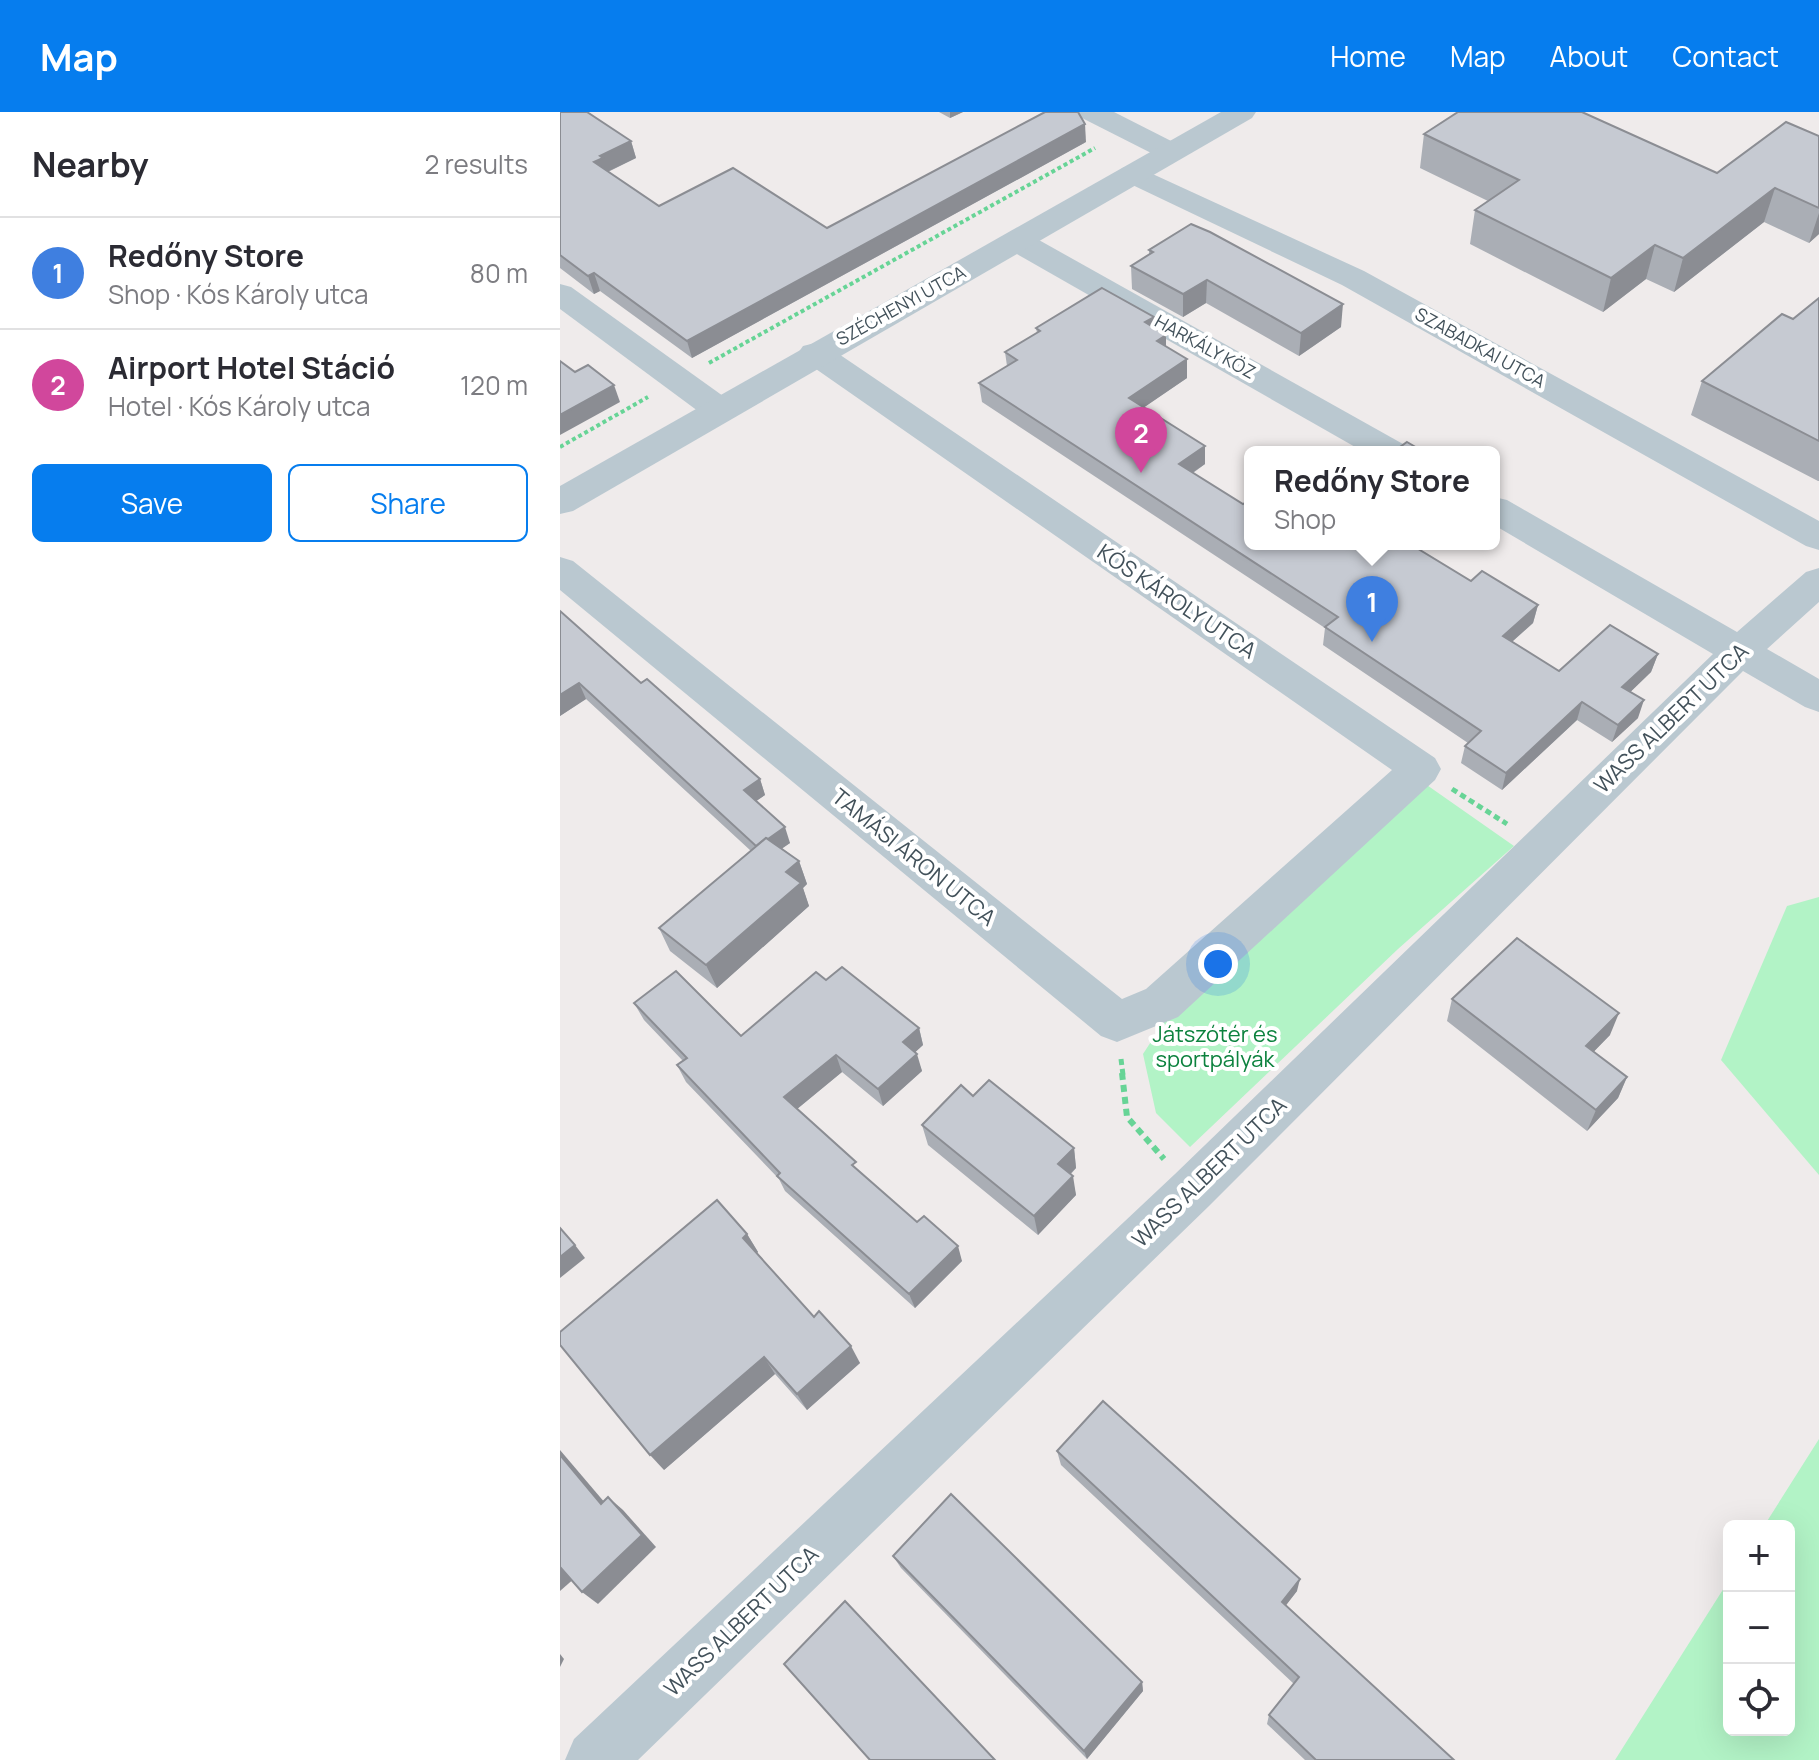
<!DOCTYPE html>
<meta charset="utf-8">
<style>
body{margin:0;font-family:Manrope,sans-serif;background:#f7f7f7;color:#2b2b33}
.controls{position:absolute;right:24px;bottom:24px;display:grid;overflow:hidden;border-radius:12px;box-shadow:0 8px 32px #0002}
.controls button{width:72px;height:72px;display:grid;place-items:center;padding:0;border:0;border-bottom:2px solid #e1e1e2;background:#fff;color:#2b2b33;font:40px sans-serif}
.you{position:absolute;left:658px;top:852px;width:28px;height:28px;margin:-20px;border:6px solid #fff;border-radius:50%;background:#1a73e8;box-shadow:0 0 0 12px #1a73e833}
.badge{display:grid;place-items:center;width:52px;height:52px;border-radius:50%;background:#067dee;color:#fff;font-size:26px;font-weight:700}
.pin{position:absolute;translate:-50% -66px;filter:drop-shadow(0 2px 4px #0008)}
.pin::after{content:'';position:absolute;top:42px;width:28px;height:24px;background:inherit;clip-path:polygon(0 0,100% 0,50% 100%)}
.popup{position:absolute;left:684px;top:334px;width:256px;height:104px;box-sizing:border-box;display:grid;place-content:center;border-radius:12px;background:#fff;filter:drop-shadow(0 2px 6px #0005);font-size:26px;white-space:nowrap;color:#7c7c81}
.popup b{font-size:30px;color:#2b2b33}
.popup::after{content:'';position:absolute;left:50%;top:100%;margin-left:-16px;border:16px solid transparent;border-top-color:#fff}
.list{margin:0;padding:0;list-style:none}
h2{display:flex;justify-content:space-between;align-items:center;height:104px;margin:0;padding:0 32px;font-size:34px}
h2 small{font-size:26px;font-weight:400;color:#7c7c81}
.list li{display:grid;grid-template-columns:52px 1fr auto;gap:24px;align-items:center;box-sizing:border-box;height:112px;padding:0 32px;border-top:2px solid #e1e1e2}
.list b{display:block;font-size:30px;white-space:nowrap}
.list p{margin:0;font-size:26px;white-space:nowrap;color:#7c7c81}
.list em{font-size:26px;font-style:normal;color:#7c7c81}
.actions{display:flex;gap:16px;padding:24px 32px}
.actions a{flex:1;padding:18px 0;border:2px solid #067dee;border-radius:12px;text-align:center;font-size:28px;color:#067dee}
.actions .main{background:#067dee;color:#fff}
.icon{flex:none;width:44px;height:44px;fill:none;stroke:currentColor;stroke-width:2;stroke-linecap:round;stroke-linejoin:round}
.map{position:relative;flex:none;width:1259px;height:1648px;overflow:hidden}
header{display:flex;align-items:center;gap:48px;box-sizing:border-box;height:112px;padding:0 40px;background:#067dee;color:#fff}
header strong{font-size:38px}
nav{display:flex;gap:44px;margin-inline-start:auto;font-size:28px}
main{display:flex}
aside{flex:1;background:#fff}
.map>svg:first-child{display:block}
</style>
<header>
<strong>Map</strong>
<nav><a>Home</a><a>Map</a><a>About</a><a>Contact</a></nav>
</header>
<main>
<aside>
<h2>Nearby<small>2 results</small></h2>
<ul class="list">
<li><span class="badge" style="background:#3f7fe0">1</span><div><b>Redőny Store</b><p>Shop · Kós Károly utca</p></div><em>80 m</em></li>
<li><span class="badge" style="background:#d1479c">2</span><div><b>Airport Hotel Stáció</b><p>Hotel · Kós Károly utca</p></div><em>120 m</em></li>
</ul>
<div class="actions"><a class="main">Save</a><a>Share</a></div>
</aside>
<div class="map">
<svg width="1259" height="1648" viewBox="0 0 1259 1648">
<rect width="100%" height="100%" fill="#efebeb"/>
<g fill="#b2f3c6">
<polygon points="864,671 954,734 838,837 630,1035 596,1001 583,942 611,899"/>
<polygon points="1259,785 1259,1063 1161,948 1227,794"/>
<polygon points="1259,1327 1259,1648 1055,1648 1169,1468 1169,1618 1229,1618 1229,1414 1204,1414"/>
</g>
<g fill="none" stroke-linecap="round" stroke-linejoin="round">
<g stroke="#67d496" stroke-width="4" stroke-dasharray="4 3" stroke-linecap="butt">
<polyline points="149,251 535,36"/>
<polyline points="0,335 88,285"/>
</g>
<g stroke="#67d496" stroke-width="5" stroke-dasharray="6 4" stroke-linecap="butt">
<polyline points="892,677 947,712"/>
<polyline points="561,947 563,963"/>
</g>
<polyline stroke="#67d496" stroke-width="6" stroke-dasharray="7 5" stroke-linecap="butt" points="562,961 567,1005 604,1047"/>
<g fill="#bac8d0" fill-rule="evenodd">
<polygon points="518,0 554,0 621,34 626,40 621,46 611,49 601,46 522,6"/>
<polygon points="573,53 804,159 1259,409 1259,438 1246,434 782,173 562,68 558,62 562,56"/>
<polygon points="459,121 470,123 843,332 849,340 804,340 448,137 443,130 448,123"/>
<polygon points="0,172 11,175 170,289 175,297 170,305 158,308 146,305 0,197"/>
<polygon points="255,231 267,234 875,646 881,657 875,668 618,905 557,930 541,924 0,478 0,445 13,449 562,887 586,877 832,658 243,248 238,241 243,234"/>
<polygon points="934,385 947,388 1177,520 1246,460 1259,456 1259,490 1207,537 1259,567 1259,600 1245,595 1183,559 649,1094 78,1648 5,1648 14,1627 615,1062 1153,542 934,413"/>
</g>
<polygon fill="#bac8d0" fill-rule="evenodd" points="661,0 696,0 692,6 13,399 0,402 0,374"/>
</g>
<g fill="#aaaeb5">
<polygon points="0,0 71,29 76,46 48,60 99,94 267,116 526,30 132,246 40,179 34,182 0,156"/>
<polygon points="379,0 403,0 390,6"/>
<polygon points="864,22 1157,61 1259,24 1259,122 1249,131 1204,110 1114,180 1086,167 1043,200 910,132 915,98 928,89 860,56"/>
<polygon points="589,138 781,215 739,244 646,191 623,205 572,177 571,154 589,143"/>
<polygon points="1259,186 1259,369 1258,369 1131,303 1142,269 1233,207"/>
<polygon points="594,205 594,216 627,266 584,295 645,334 645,352 633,361 690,432 855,432 853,434 911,469 978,493 973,511 952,530 999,559 1098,542 1091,560 1070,580 1078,606 1052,630 1017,608 942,678 901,651 905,634 908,631 763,533 765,516 422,290 419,271 447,254 445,240 477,221 476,216"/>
<polygon points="0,499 81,571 200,667 205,683 196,689 230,731 222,736 239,749 247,772 243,776 249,794 157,876 110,839 99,816 191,739 26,587 0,604"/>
<polygon points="266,868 359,916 363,933 355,940 362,959 323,994 282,960 237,997 300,1060 402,1149 355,1196 225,1079 219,1067 126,970 117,953 123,949 84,908 74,891 181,924"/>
<polygon points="892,887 1050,923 1033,940 1067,965 1058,986 1027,1019 887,909"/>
<polygon points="413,984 514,1036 516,1056 511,1062 516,1083 478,1123 368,1033 362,1013"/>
<polygon points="187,1122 198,1140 197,1141 254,1205 300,1251 247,1298 215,1262 104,1358"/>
<polygon points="497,1339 737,1479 726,1493 894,1648 745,1648 707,1612 709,1603 734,1572 501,1353"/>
<polygon points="333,1444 582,1570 583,1579 527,1647 341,1456"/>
</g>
<g fill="#8b8d93">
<polygon points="390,0 403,0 390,6"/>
<polygon points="525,12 526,30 132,246 127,229"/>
<polygon points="71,29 76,46 47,60 34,50 40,44"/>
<polygon points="1215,76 1204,110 1114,180 1123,146"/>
<polygon points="1259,101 1259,122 1249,131"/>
<polygon points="1095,133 1086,167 1043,200 1051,166"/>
<polygon points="34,161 40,179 34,182 28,164"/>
<polygon points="647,168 646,191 623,205 623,182"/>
<polygon points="783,192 781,215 739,244 741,221"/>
<polygon points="594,205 594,224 585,210"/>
<polygon points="606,223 606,242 597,229"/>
<polygon points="627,247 627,266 570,305 569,286"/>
<polygon points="54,273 60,290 0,323 0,303"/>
<polygon points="645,334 645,352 619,370 619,352"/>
<polygon points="978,493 973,511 938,542 943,524"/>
<polygon points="1098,542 1091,560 1057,593 1062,575"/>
<polygon points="19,571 26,587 0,604 0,583"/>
<polygon points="1084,588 1078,606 1052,630 1058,613"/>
<polygon points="1022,590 1017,608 942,678 946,661"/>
<polygon points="200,667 205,683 189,694 184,678"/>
<polygon points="225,715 230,731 203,750 197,735"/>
<polygon points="239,749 247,772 243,776 249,794 157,876 146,853 226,760"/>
<polygon points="1059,901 1050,923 1018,956 1026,934"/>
<polygon points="359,916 363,933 348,947 343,930"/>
<polygon points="357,942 362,959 323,994 318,977"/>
<polygon points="276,943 282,960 231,1002 224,985"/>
<polygon points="1067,965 1058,986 1027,1019 1036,998"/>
<polygon points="514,1036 516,1056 501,1071 498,1052"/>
<polygon points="513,1064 516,1083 478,1123 474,1104"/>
<polygon points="187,1122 198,1140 194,1144 183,1126"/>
<polygon points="15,1133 25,1146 0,1166 0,1145"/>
<polygon points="398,1134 402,1149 355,1196 349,1182"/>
<polygon points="291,1234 300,1251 247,1298 237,1282"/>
<polygon points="204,1245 215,1262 104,1358 90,1343"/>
<polygon points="0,1338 57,1405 41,1392 0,1343"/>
<polygon points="48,1385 63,1398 96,1435 38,1492 22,1480"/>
<polygon points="0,1454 16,1465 0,1479"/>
<polygon points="740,1467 737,1479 720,1501 722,1490"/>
<polygon points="0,1542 4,1547 0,1555"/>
<polygon points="582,1570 583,1579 527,1647 524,1639"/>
</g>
<g fill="#c6cad2" stroke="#8b8d93" stroke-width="2">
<polygon points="0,0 27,0 71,29 40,44 43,46 34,50 99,94 173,56 267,116 485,0 518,0 525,12 127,229 34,161 28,164 0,143"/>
<polygon points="898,0 1022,0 1157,61 1226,10 1259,24 1259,96 1215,76 1123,146 1095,133 1051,166 915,98 959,68 864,22"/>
<polygon points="631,112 650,120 783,192 741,221 647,168 623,182 571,154 593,140 589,138"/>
<polygon points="542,176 594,205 585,210 606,223 597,229 627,247 569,286 645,334 619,352 683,392 690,388 690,432 850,432 911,469 922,459 978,493 943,524 999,559 1050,513 1098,542 1062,575 1084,588 1058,613 1022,590 946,661 905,634 921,619 765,515 778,505 419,271 457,248 445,240 480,219 476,216"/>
<polygon points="1259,186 1259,329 1142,269 1222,202 1233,207"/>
<polygon points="0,249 15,260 28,253 54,273 0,303"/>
<polygon points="847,330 864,340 833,340"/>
<polygon points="0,499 81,571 87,567 200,667 184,678 225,715 208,727 206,726 196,734 19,571 0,583"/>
<polygon points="206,726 239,749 226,760 241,771 146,853 99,816"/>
<polygon points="957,826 1059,901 1026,934 1067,965 1036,998 892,887"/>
<polygon points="282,855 359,916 343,930 357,942 318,977 276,943 224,985 296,1050 292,1053 357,1110 364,1104 398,1134 349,1182 217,1064 220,1061 117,953 127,946 74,891 116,859 181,924 256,860 266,868"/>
<polygon points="429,968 514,1036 498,1052 513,1064 474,1104 362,1013 401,973 413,984"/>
<polygon points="157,1088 187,1122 183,1126 254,1205 259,1199 291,1234 237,1282 204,1245 90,1343 0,1233 0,1220"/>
<polygon points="0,1116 15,1133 0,1145"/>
<polygon points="543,1289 740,1467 722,1490 894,1648 756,1648 709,1603 739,1565 497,1339"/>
<polygon points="0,1343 41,1392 48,1385 82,1423 22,1480 0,1455"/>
<polygon points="391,1382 582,1570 524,1639 333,1444"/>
<polygon points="285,1489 435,1648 310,1648 224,1552"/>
</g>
<g text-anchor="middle" stroke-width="8" stroke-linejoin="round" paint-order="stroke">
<g font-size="18" fill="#42515a" stroke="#fff">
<text transform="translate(341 194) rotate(-29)" y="6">SZÉCHENYI UTCA</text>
<text transform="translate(645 235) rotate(29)" y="6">HARKÁLY KÖZ</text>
<text transform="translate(920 236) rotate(29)" y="6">SZABADKAI UTCA</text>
</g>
<g font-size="22" fill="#42515a" stroke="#fff">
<text transform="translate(617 489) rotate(34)" y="8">KÓS KÁROLY UTCA</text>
<text transform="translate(1111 606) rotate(-44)" y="8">WASS ALBERT UTCA</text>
<text transform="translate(354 745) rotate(39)" y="8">TAMÁSI ÁRON UTCA</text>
<text transform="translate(649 1060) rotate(-44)" y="8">WASS ALBERT UTCA</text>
<text transform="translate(181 1509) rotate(-44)" y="8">WASS ALBERT UTCA</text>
</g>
<g font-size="22" fill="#0c823e" stroke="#fff">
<text x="655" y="930">Játszótér és<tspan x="655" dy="25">sportpályák</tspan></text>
</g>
</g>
</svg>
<div class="controls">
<button>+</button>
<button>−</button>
<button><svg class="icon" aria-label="locate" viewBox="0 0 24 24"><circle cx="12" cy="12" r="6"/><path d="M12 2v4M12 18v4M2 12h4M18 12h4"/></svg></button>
</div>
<div class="you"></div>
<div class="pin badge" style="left:812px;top:530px;background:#3f7fe0">1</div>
<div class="popup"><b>Redőny Store</b>Shop</div>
<div class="pin badge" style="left:581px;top:361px;background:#d1479c">2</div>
</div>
</main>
